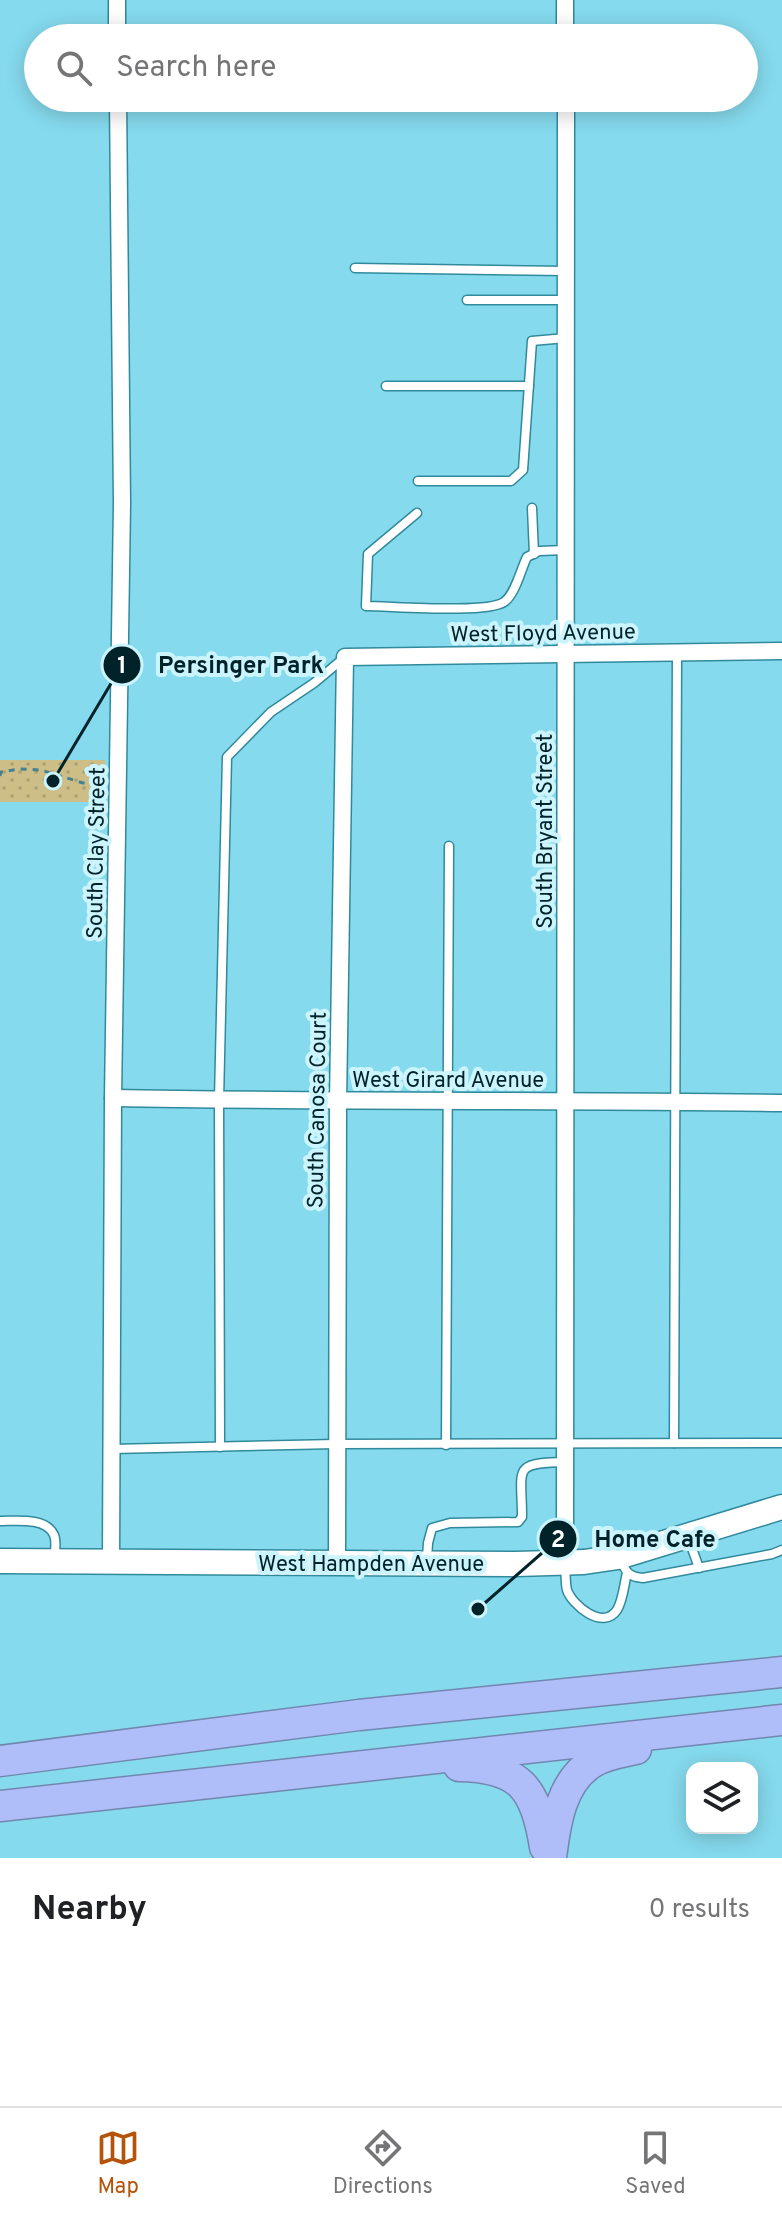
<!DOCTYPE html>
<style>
body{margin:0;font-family:Overpass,sans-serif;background:#f6f6f6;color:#202124}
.controls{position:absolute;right:24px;bottom:24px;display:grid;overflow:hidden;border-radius:16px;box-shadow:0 4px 20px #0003}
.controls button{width:72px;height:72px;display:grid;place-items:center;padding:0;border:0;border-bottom:2px solid #e0e0e0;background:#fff;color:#202124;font:40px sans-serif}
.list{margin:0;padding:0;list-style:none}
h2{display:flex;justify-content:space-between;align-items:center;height:104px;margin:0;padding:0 32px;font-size:34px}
h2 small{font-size:26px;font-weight:400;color:#757577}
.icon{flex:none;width:44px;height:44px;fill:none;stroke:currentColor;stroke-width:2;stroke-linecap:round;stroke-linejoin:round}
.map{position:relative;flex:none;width:782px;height:1858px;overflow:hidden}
.search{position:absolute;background:#fff;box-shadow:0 4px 20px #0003;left:24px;right:24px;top:24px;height:88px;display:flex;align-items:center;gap:20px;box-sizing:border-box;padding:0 28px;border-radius:44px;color:#757577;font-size:30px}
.sheet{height:248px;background:#fff}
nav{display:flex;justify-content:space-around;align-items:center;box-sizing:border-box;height:112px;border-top:2px solid #e0e0e0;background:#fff;font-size:22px;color:#757577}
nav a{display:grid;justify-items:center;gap:4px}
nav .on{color:#b45309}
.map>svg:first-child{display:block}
</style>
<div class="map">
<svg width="782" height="1858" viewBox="0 0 782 1858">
<defs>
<pattern id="park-dots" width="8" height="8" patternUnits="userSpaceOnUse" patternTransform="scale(2)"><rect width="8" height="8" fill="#cdbd86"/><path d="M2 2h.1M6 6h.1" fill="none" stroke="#aea274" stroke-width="1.8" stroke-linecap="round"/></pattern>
</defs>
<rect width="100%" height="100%" fill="#85daed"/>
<rect fill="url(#park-dots)" x="0" y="760" width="105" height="42"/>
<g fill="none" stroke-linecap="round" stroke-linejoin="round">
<defs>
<g id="lane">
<polyline points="355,268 566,271"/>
<polyline points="467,300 566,300"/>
<polyline points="386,386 529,386"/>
<polyline points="418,481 511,481 523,470 532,341 566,338"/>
<polyline points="532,508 534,554"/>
<path d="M417,513L368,554L366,606C391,606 487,614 504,602C515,595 521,569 527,557L539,551L566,550"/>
<polyline points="674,1443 677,652"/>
<polyline points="446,1445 449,846"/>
<polyline points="220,1447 219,1100 227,757 271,712 314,683 344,658"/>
<polyline points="112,1449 336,1444 782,1443"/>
<path d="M0,1521C16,1521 46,1517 54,1535C57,1542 55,1552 54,1560"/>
<polyline points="688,1537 699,1568"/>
<path d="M427,1559L428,1543L432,1528L450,1523L518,1522L522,1517C522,1468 511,1463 566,1462"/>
<path d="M621,1559C625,1572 629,1577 643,1578L772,1554L782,1550"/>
<path d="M565,1564C566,1572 565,1582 567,1590C572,1605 603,1631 617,1610C623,1600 624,1585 627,1573"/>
</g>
<g id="street">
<polyline points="117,0 117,38"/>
<polyline points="565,0 565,38"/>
<path d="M113,1098C336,1102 559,1100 782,1103"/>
<polyline points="111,1561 113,1098 122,504 118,98"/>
<polyline points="337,1563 338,1102 345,657 782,651"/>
<polyline points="565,1563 566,98"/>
</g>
<polyline id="secondary" points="0,1561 516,1564 584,1562 618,1557 782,1507"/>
<g id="highway">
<polyline points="0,1761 359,1715 782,1672"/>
<path d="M459,1766C521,1767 536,1789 545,1847"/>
<polyline points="0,1806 782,1720"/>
<path d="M551,1858C555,1824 561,1781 593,1762C606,1754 623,1752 636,1749"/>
</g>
</defs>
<use href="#lane" stroke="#318a9c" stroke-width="11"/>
<use href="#street" stroke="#318a9c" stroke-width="19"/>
<use href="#secondary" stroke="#318a9c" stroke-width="27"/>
<use href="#highway" stroke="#7287b0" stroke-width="33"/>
<polyline stroke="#45828f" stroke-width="3" stroke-dasharray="6 6" stroke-linecap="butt" points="0,776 1,772 19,769 41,770 83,783 103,782"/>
<use href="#lane" stroke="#fff" stroke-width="8"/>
<use href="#street" stroke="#fff" stroke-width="16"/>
<use href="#secondary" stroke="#fff" stroke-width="24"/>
<use href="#highway" stroke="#afbdf8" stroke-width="30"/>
</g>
<g text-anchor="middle" stroke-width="8" stroke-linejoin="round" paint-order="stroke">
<g font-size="22" fill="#002229" stroke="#ccf4fd">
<text transform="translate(543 632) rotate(-1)" y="8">West Floyd Avenue</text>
<text transform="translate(544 831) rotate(-90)" y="8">South Bryant Street</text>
<text transform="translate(95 853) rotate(-89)" y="8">South Clay Street</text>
<text x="448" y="1087">West Girard Avenue</text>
<text transform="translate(316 1110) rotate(-89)" y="8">South Canosa Court</text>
<text x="371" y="1571">West Hampden Avenue</text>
</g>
</g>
<path fill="none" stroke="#002229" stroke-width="3" d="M53 781L122 665M478 1609L558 1539"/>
<g fill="#002229" stroke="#ccf4fd" stroke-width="3">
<circle cx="53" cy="781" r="8"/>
<circle cx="478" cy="1609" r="8"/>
<circle cx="122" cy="665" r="20"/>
<circle cx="558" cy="1539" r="20"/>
</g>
<g font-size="24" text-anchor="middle" font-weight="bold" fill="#fff">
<text x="122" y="673">1</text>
<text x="558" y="1547">2</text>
</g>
<g font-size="24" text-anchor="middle" font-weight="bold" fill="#002229" stroke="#ccf4fd" stroke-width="8" stroke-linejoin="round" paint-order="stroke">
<text x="241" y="673">Persinger Park</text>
<text x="655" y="1547">Home Cafe</text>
</g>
</svg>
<div class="controls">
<button><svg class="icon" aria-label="layers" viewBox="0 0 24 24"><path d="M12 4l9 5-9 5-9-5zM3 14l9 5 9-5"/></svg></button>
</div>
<div class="search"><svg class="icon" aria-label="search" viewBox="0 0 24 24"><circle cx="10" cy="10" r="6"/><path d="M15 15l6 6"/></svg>Search here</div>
</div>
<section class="sheet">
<h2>Nearby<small>0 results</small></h2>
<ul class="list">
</ul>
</section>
<nav>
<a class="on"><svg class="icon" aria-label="map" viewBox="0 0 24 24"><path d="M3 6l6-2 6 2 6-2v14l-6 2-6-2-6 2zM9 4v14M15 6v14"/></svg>Map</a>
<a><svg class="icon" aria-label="directions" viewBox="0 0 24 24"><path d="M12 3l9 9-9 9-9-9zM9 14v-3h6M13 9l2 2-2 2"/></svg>Directions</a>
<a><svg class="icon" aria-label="saved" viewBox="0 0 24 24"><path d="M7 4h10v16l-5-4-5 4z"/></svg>Saved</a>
</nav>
